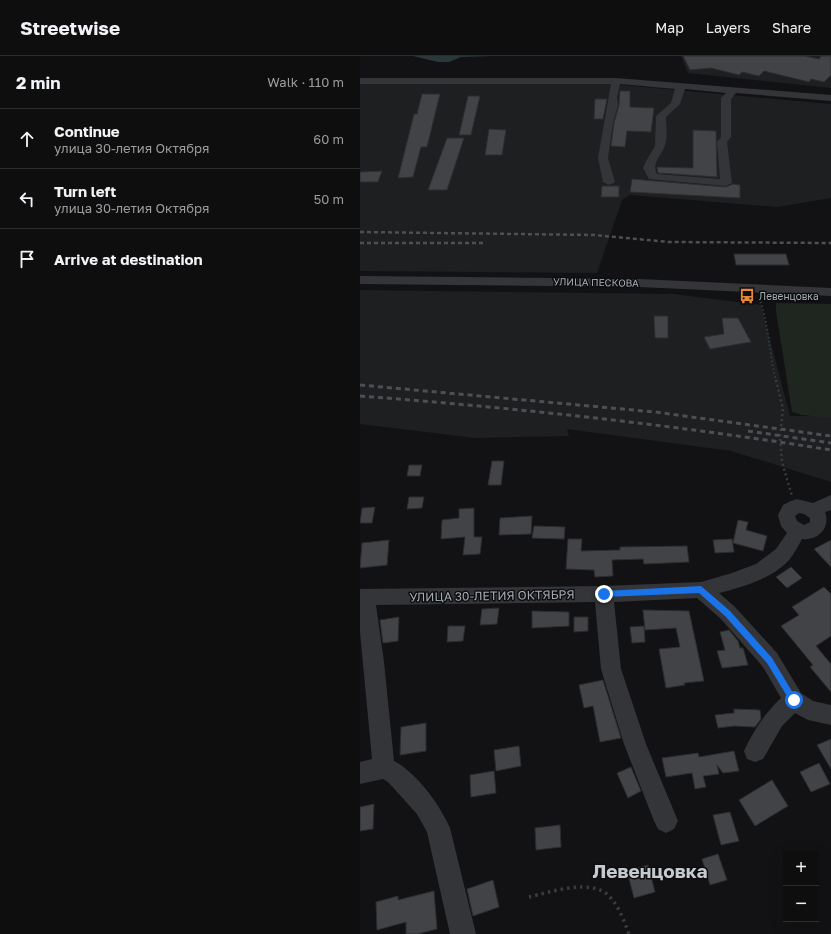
<!DOCTYPE html>
<meta charset="utf-8">
<style>
body{margin:0;font-family:"Golos Text",sans-serif;background:#171718;color:#f1f3f6}
.controls{position:absolute;right:12px;bottom:12px;display:grid;overflow:hidden;border-radius:0px;box-shadow:0 4px 16px #0002}
.controls button{width:36px;height:36px;display:grid;place-items:center;padding:0;border:0;border-bottom:1px solid #2e2e2f;background:#0e0e0f;color:#f1f3f6;font:20px sans-serif}
.stop{position:absolute;width:12px;height:12px;margin:-9px;border:3px solid #1a73e8;border-radius:50%;background:#fff}
.stop.end{background:#1a73e8;border-color:#fff;box-shadow:0 1px 4px #0008}
.list{margin:0;padding:0;list-style:none}
h2{display:flex;justify-content:space-between;align-items:center;height:52px;margin:0;padding:0 16px;font-size:17px}
h2 small{font-size:13px;font-weight:400;color:#9b9c9e}
.list li{display:grid;grid-template-columns:26px 1fr auto;gap:12px;align-items:center;box-sizing:border-box;height:60px;padding:0 16px;border-top:1px solid #2e2e2f}
.list b{display:block;font-size:15px;white-space:nowrap}
.list p{margin:0;font-size:13px;white-space:nowrap;color:#9b9c9e}
.list em{font-size:13px;font-style:normal;color:#9b9c9e}
.icon{flex:none;width:22px;height:22px;fill:none;stroke:currentColor;stroke-width:2;stroke-linecap:round;stroke-linejoin:round}
.map{position:relative;flex:none;width:471px;height:878px;overflow:hidden}
header{display:flex;align-items:center;gap:24px;box-sizing:border-box;height:56px;padding:0 20px;background:#0e0e0f;border-bottom:1px solid #2e2e2f}
header strong{font-size:19px}
nav{display:flex;gap:22px;margin-inline-start:auto;font-size:14px}
main{display:flex}
aside{flex:1;background:#0e0e0f}
.map>svg:first-child{display:block}
</style>
<header>
<strong>Streetwise</strong>
<nav><a>Map</a><a>Layers</a><a>Share</a></nav>
</header>
<main>
<aside>
<h2>2 min<small>Walk · 110 m</small></h2>
<ul class="list">
<li><svg class="icon" aria-label="ahead" viewBox="0 0 24 24"><path d="M12 20V5M6 11l6-6 6 6"/></svg><div><b>Continue</b><p>улица 30-летия Октября</p></div><em>60 m</em></li>
<li><svg class="icon" aria-label="left" viewBox="0 0 24 24"><path d="M17 20v-9H6M10 6l-5 5 5 5"/></svg><div><b>Turn left</b><p>улица 30-летия Октября</p></div><em>50 m</em></li>
<li><svg class="icon" aria-label="arrive" viewBox="0 0 24 24"><path d="M6 21V4h12l-3 4 3 4H6"/></svg><div><b>Arrive at destination</b></div></li>
</ul>
</aside>
<div class="map">
<svg width="471" height="878" viewBox="0 0 471 878">
<rect width="100%" height="100%" fill="#121214"/>
<g fill="#1e1f20">
<polygon points="321,0 471,0 471,32 328,17"/>
<polygon points="0,27 240,27 471,48 471,142 417,151 270,139 262,144 237,217 0,215"/>
<polygon points="0,234 313,238 401,249 430,360 471,360 471,426 371,395 207,373 209,380 115,382 0,368"/>
</g>
<polygon fill="#1f261f" points="416,247 471,248 471,362 442,359 432,356 416,255"/>
<polygon fill="#2c373b" points="53,0 133,0 101,1 89,6 78,6"/>
<g fill="#414347" stroke="#2c2d2f">
<polygon points="323,0 445,0 459,3 461,0 471,0 471,19 464,26 451,23 449,26 404,15 399,20 382,16 379,19 351,12 330,14"/>
<polygon points="260,35 270,35 270,51 294,52 291,76 267,75 265,91 251,90 254,67 259,49"/>
<polygon points="62,38 80,38 67,91 61,91 53,121 38,122 54,58 57,58"/>
<polygon points="108,40 120,40 111,79 99,79"/>
<polygon points="235,43 247,43 243,63 234,63"/>
<polygon points="129,73 146,74 142,99 125,99"/>
<polygon points="333,74 356,75 357,121 298,117 297,111 333,112"/>
<polygon points="87,82 104,82 87,134 68,134"/>
<polygon points="22,115 18,126 0,126 0,116"/>
<polygon points="272,123 366,131 373,128 380,129 380,142 270,136"/>
<polygon points="242,130 259,130 259,141 241,141"/>
<polygon points="374,198 426,198 429,209 376,209"/>
<polygon points="294,260 308,260 308,282 295,282"/>
<polygon points="362,262 378,262 391,286 350,293 344,281 364,278"/>
<polygon points="132,405 144,405 141,429 128,429"/>
<polygon points="49,409 62,409 60,420 47,420"/>
<polygon points="49,441 64,441 62,452 47,453"/>
<polygon points="15,451 12,467 0,467 2,452"/>
<polygon points="114,452 114,481 122,481 120,498 103,499 105,481 81,483 82,464 99,462 99,453"/>
<polygon points="172,460 171,478 139,479 140,462"/>
<polygon points="378,464 388,466 386,474 407,480 403,495 373,487"/>
<polygon points="174,470 205,471 204,483 172,482"/>
<polygon points="208,483 222,483 221,495 260,494 260,491 327,490 329,506 284,508 283,503 252,504 253,520 235,521 234,514 206,513"/>
<polygon points="372,483 374,496 355,497 353,484"/>
<polygon points="29,484 27,509 0,512 2,487"/>
<polygon points="471,484 471,511 454,493"/>
<polygon points="431,511 442,522 427,532 416,521"/>
<polygon points="464,531 471,538 471,580 456,590 471,608 471,636 450,611 453,609 421,570 439,559 432,551"/>
<polygon points="139,552 137,568 120,569 122,553"/>
<polygon points="283,554 329,555 344,625 324,627 325,629 306,632 299,593 320,591 316,572 285,574"/>
<polygon points="172,555 209,556 209,570 172,572"/>
<polygon points="39,561 38,585 23,587 20,564"/>
<polygon points="214,561 228,561 228,575 214,576"/>
<polygon points="88,570 105,570 103,585 87,586"/>
<polygon points="284,570 285,586 272,587 270,571"/>
<polygon points="369,574 378,585 380,592 383,592 388,609 362,612 357,595 365,594 360,576"/>
<polygon points="243,624 261,682 240,686 233,650 224,652 219,629"/>
<polygon points="374,653 400,654 401,663 395,671 374,670 358,672 355,659 374,657"/>
<polygon points="66,667 66,695 40,699 41,671"/>
<polygon points="471,683 471,713 457,689"/>
<polygon points="159,690 161,710 136,715 134,694"/>
<polygon points="374,695 379,715 363,717 357,709 359,718 343,720 346,731 335,733 332,717 306,721 302,702 338,697 339,701"/>
<polygon points="459,707 470,728 451,736 440,716"/>
<polygon points="271,711 281,735 268,742 257,717"/>
<polygon points="134,715 136,737 111,741 110,719"/>
<polygon points="412,724 428,750 395,770 379,744"/>
<polygon points="14,748 13,773 0,775 0,751"/>
<polygon points="370,756 379,785 361,789 353,759"/>
<polygon points="200,769 201,791 176,794 175,772"/>
<polygon points="358,798 367,824 350,829 342,803"/>
<polygon points="288,809 295,836 274,842 267,815"/>
<polygon points="133,824 139,851 113,860 107,833"/>
<polygon points="74,835 77,873 58,878 46,878 46,866 17,874 16,846 38,840 38,844"/>
</g>
<g fill="none" stroke-linecap="round" stroke-linejoin="round">
<path stroke="#393c3f" stroke-width="2" stroke-dasharray="1.5 2.5" stroke-linecap="butt" d="M399,242C409,268 409,297 416,325"/>
<polyline stroke="#393c3f" stroke-width="2.5" stroke-dasharray="2 3" stroke-linecap="butt" points="416,324 423,353 420,380 422,406 432,440"/>
<path stroke="#393c3f" stroke-width="3.5" stroke-dasharray="2.5 4" stroke-linecap="butt" d="M169,841C190,836 232,822 249,840C259,850 264,865 269,878"/>
<g fill="#333538" fill-rule="evenodd">
<path d="M0,22H256L471,39V45L376,37L371,43V81L367,86L372,127L366,130L289,123L283,112L286,105L295,90L296,60L311,47L315,33L260,28L257,41L258,49L253,67L248,102L255,126L249,129L243,126L238,102L251,28H0ZM325,33L366,37L361,42V81L357,86L360,123L297,118C291,106 302,100 305,89C308,80 306,70 306,61L320,48Z"/>
<polygon points="0,220 279,223 471,232 471,240 279,231 0,228"/>
<path d="M471,439V454L465,456C471,472 458,485 442,483C438,490 434,498 429,504C412,523 382,531 359,537L375,551L417,597L441,637L453,645L471,649V669L448,664L435,657L422,670L403,703L395,706L387,703L384,695C393,675 405,657 421,642L403,611L361,563L337,542L254,546L261,613L286,688L318,765L314,773L306,777L298,773L294,765L264,688L241,613L235,546L16,549L24,606L34,705C57,717 80,749 90,772L116,878H90L67,776L57,758L28,726L23,723L0,728V706L12,703L0,576V533L244,530L341,526L372,517L396,508L416,493L427,477L421,470L418,459L423,449L431,445L437,443L453,447ZM439,457L444,458L450,462V466L444,469L437,465L435,460Z"/>
</g>
<g stroke="#4c4f53" stroke-width="2.5" stroke-dasharray="4 3" stroke-linecap="butt">
<polyline points="0,176 234,179 309,186 471,187"/>
<polyline points="0,187 126,187"/>
</g>
<g stroke="#4c4f53" stroke-width="3" stroke-dasharray="5 4" stroke-linecap="butt">
<polyline points="0,329 295,356 471,380"/>
<path d="M0,340C158,352 315,369 471,394"/>
<polyline points="388,375 471,387"/>
</g>
</g>
<polygon fill="#1a73e8" points="341,530 370,555 412,602 436,642 436,647 431,647 407,607 365,560 339,537 244,541 240,538 244,535"/>
<defs>
<symbol id="bus-bare" viewBox="-9 -9 18 18"><path d="M-5-6H5V4H4V6H2V4H-2V6H-4V4H-5ZM-3.5-4V0h7V-4ZM-3.5 1.2v1.5H-2V1.2ZM2 1.2v1.5H3.5V1.2Z" fill="#e88835" stroke="#0d0d0f" stroke-width="2.5" paint-order="stroke"/></symbol>
</defs>
<g fill-rule="evenodd">
<use href="#bus-bare" x="376" y="229" width="22" height="22"/>
</g>
<g text-anchor="middle" stroke-width="3" stroke-linejoin="round" paint-order="stroke">
<g font-size="10" fill="#a4acb3" stroke="#0d0d0f">
<text transform="translate(236 226) rotate(1)" y="4">УЛИЦА ПЕСКОВА</text>
</g>
<g font-size="10" fill="#a4acb3" stroke="#0d0d0f" text-anchor="start">
<text x="399" y="244">Левенцовка</text>
</g>
<g font-size="12" fill="#a4acb3" stroke="#0d0d0f">
<text transform="translate(132 540) rotate(-1)" y="4">УЛИЦА 30-ЛЕТИЯ ОКТЯБРЯ</text>
</g>
<g font-size="19" font-weight="bold" fill="#c5cad0" stroke="#0d0d0f">
<text x="290" y="822">Левенцовка</text>
</g>
</g>
</svg>
<div class="controls">
<button>+</button>
<button>−</button>
</div>
<div class="stop" style="left:434px;top:644px"></div>
<div class="stop end" style="left:244px;top:538px"></div>
</div>
</main>
